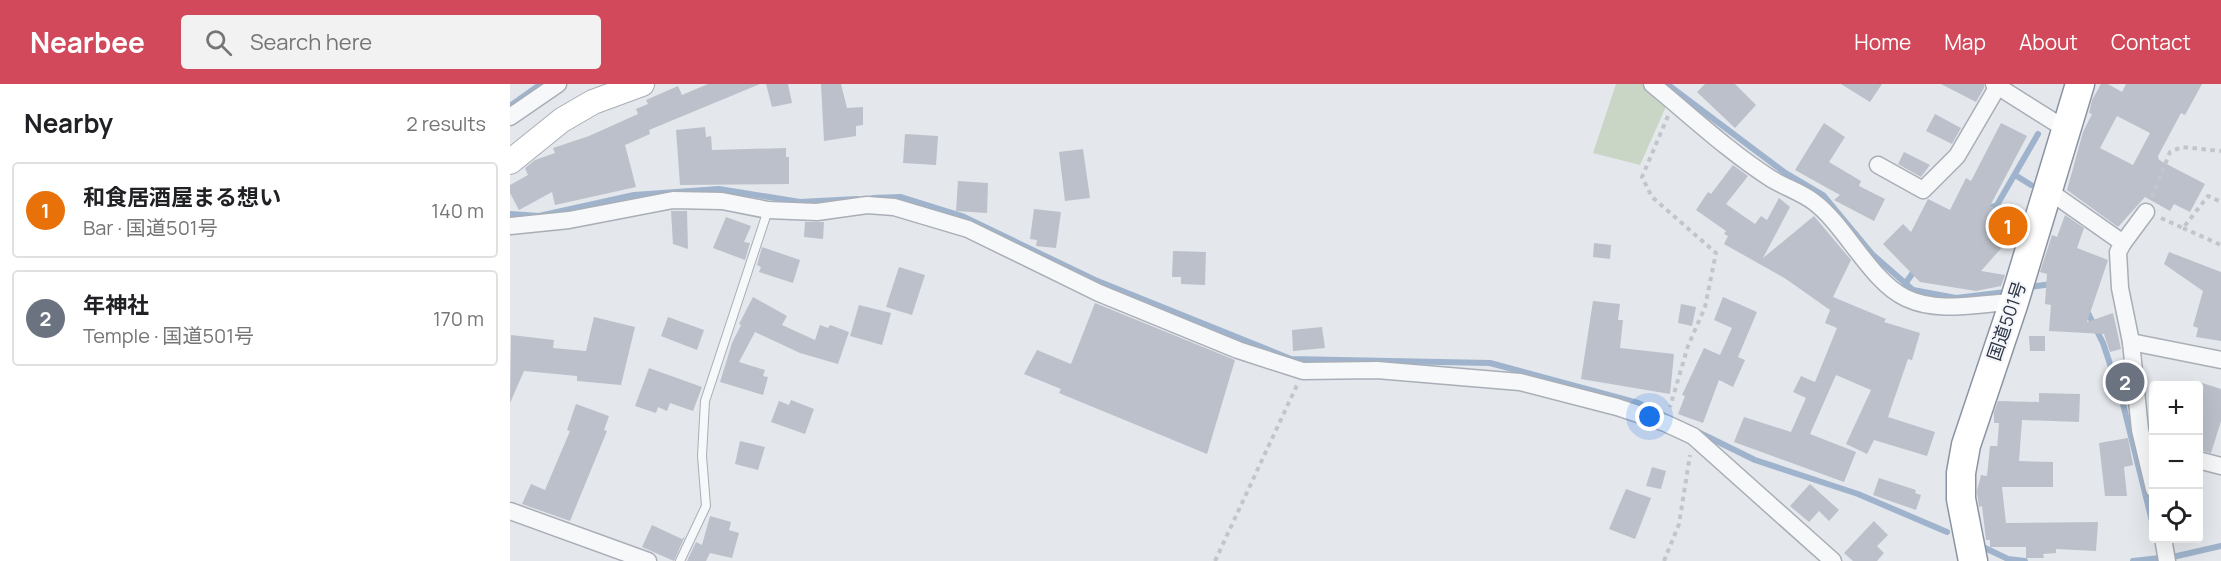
<!DOCTYPE html>
<meta charset="utf-8">
<style>
body{margin:0;font-family:Manrope,"Noto Sans JP",sans-serif;background:#f2f2f2;color:#202124}
.controls{position:absolute;right:18px;bottom:18px;display:grid;overflow:hidden;border-radius:6px;box-shadow:0 6px 24px #0002}
.controls button{width:54px;height:54px;display:grid;place-items:center;padding:0;border:0;border-bottom:2px solid #e0e0e0;background:#fff;color:#202124;font:30px sans-serif}
.you{position:absolute;left:1140px;top:333px;width:21px;height:21px;margin:-15px;border:4px solid #fff;border-radius:50%;background:#1a73e8;box-shadow:0 0 0 9px #1a73e833}
.badge{display:grid;place-items:center;width:39px;height:39px;border-radius:50%;background:#d1495b;color:#fff;font-size:20px;font-weight:700}
.pin{position:absolute;translate:-50% -50%;border:3px solid #fff;box-shadow:0 2px 6px #0006}
.list{margin:0;padding:0;list-style:none}
h2{display:flex;justify-content:space-between;align-items:center;height:78px;margin:0;padding:0 24px;font-size:26px}
h2 small{font-size:20px;font-weight:400;color:#757577}
.list li{display:grid;grid-template-columns:39px 1fr auto;gap:18px;align-items:center;box-sizing:border-box;height:96px;margin:0 12px 12px;padding:0 12px;border:2px solid #e0e0e0;border-radius:6px}
.list b{display:block;font-size:22px;white-space:nowrap}
.list p{margin:0;font-size:20px;white-space:nowrap;color:#757577}
.list em{font-size:20px;font-style:normal;color:#757577}
.icon{flex:none;width:33px;height:33px;fill:none;stroke:currentColor;stroke-width:2;stroke-linecap:round;stroke-linejoin:round}
.map{position:relative;flex:none;width:1711px;height:477px;overflow:hidden}
header{display:flex;align-items:center;gap:36px;box-sizing:border-box;height:84px;padding:0 30px;background:#d1495b;color:#fff}
header strong{font-size:28px}
nav{display:flex;gap:33px;margin-inline-start:auto;font-size:21px}
.search{width:420px;height:54px;background:#f2f2f2;display:flex;align-items:center;gap:15px;box-sizing:border-box;padding:0 21px;border-radius:6px;color:#757577;font-size:22px}
main{display:flex}
aside{flex:1;background:#fff}
.map>svg:first-child{display:block}
</style>
<header>
<strong>Nearbee</strong>
<div class="search"><svg class="icon" aria-label="search" viewBox="0 0 24 24"><circle cx="10" cy="10" r="6"/><path d="M15 15l6 6"/></svg>Search here</div>
<nav><a>Home</a><a>Map</a><a>About</a><a>Contact</a></nav>
</header>
<main>
<aside>
<h2>Nearby<small>2 results</small></h2>
<ul class="list">
<li><span class="badge" style="background:#e8710a">1</span><div><b>和食居酒屋まる想い</b><p>Bar · 国道501号</p></div><em>140 m</em></li>
<li><span class="badge" style="background:#6b7280">2</span><div><b>年神社</b><p>Temple · 国道501号</p></div><em>170 m</em></li>
</ul>
</aside>
<div class="map">
<svg width="1711" height="477" viewBox="0 0 1711 477">
<rect width="100%" height="100%" fill="#e4e7ec"/>
<polygon fill="#c9d6c5" points="1106,0 1137,0 1158,18 1130,81 1083,69"/>
<g fill="none" stroke-linecap="round" stroke-linejoin="round">
<g stroke="#9fb4cc" stroke-width="6">
<polyline points="1157,0 1274,88 1313,111 1362,170 1403,206 1446,214 1496,208"/>
<polyline points="0,22 31,0"/>
<polyline points="1505,91 1521,101"/>
<polyline points="363,114 391,113 452,132 585,196 781,275 980,279 1128,319 1152,330"/>
<polyline points="1476,125 1487,121 1528,50"/>
<polyline points="0,130 29,132 124,111 209,105 290,118 347,115"/>
<polyline points="1395,200 1407,183"/>
<polyline points="1519,203 1542,200"/>
<polyline points="1575,223 1593,259 1612,316 1644,445"/>
<polyline points="1188,348 1245,376 1348,410 1437,448"/>
<polyline points="1473,463 1498,475 1515,477"/>
<polyline points="1623,477 1667,472 1711,462"/>
</g>
</g>
<g fill="#bbc0ca" fill-rule="evenodd">
<polygon points="198,0 250,0 139,46 140,50 115,61 126,103 45,121 42,108 9,126 0,109 0,101 18,91 15,84 25,76 45,69 43,64 79,52 128,30 126,25 138,20 136,16 168,2 172,11"/>
<polygon points="256,0 278,0 282,19 262,23"/>
<polygon points="311,0 331,0 337,24 353,23 353,41 346,42 346,52 314,57"/>
<polygon points="1195,0 1225,0 1246,21 1225,44 1187,8"/>
<polygon points="1331,0 1372,0 1360,18"/>
<polygon points="1431,0 1474,0 1474,4 1466,18"/>
<path d="M1591,0H1598L1612,8L1616,0H1692L1675,31L1671,29L1648,72L1649,76L1695,100L1680,128L1664,120L1660,127L1635,113L1608,143L1557,106L1573,48L1582,30L1579,29L1582,16ZM1607,32L1640,49L1623,81L1590,64Z"/>
<polygon points="1425,30 1451,44 1442,60 1416,47"/>
<polygon points="1314,39 1335,53 1319,78 1351,97 1349,102 1375,115 1364,137 1324,116 1330,111 1285,86"/>
<polygon points="1491,39 1517,52 1480,122 1507,132 1506,136 1511,138 1506,153 1502,152 1471,187 1495,191 1491,202 1466,207 1410,198 1373,160 1393,140 1401,148 1418,115 1440,126 1456,94 1461,97"/>
<polygon points="195,43 196,53 201,52 202,66 276,64 276,73 279,73 279,100 170,101 166,46"/>
<polygon points="395,50 428,52 426,81 393,79"/>
<polygon points="573,65 580,114 555,117 549,68"/>
<polygon points="1394,68 1420,81 1411,93 1388,80"/>
<polygon points="1223,81 1238,92 1216,120 1245,140 1251,132 1257,136 1269,114 1280,123 1253,174 1304,132 1341,176 1323,213 1376,235 1374,238 1410,249 1402,276 1398,275 1378,333 1425,348 1417,372 1364,356 1357,370 1336,360 1361,306 1326,291 1300,350 1346,368 1334,398 1224,358 1234,333 1281,348 1296,314 1283,308 1291,292 1305,298 1327,244 1315,239 1320,226 1276,195 1214,160 1218,152 1214,150 1216,147 1186,126 1198,108 1201,110"/>
<polygon points="448,97 478,99 477,129 446,127"/>
<polygon points="524,125 551,128 546,164 526,162 527,156 520,155"/>
<polygon points="161,127 177,127 178,165 163,160"/>
<polygon points="1555,131 1574,144 1567,164 1598,176 1577,238 1603,229 1611,265 1600,268 1594,250 1539,247 1541,221 1535,220 1537,190 1530,188 1542,151 1547,153"/>
<polygon points="216,133 241,142 234,158 240,159 235,176 203,164"/>
<polygon points="295,138 314,138 313,155 294,153"/>
<polygon points="1084,159 1101,161 1100,175 1083,173"/>
<polygon points="252,163 290,176 283,199 249,188 251,183 247,181"/>
<polygon points="663,167 696,168 695,201 671,200 671,193 662,193"/>
<polygon points="1659,168 1711,188 1711,257 1686,253 1688,244 1683,242 1693,207 1654,180"/>
<polygon points="389,183 415,191 402,231 376,223"/>
<polygon points="243,213 277,232 272,241 305,256 310,241 318,244 320,241 339,248 328,280 290,269 245,248 229,278 255,286 253,292 258,293 253,311 210,298 222,259 231,241 229,240"/>
<polygon points="1213,213 1247,228 1228,273 1235,276 1223,303 1209,296 1193,339 1168,330 1175,312 1172,311 1194,264 1210,271 1222,244 1204,236"/>
<polygon points="1083,217 1110,220 1108,236 1113,236 1110,264 1164,270 1160,310 1071,295"/>
<polygon points="585,219 725,276 697,370 549,309 551,305 514,290 527,266 561,280"/>
<polygon points="1171,220 1186,223 1182,242 1168,239"/>
<polygon points="349,221 381,229 372,261 340,252"/>
<polygon points="84,233 125,243 111,301 67,297 67,292 14,287 0,319 1,251 44,256 43,264 76,267"/>
<polygon points="158,233 194,246 187,266 151,252"/>
<polygon points="812,243 815,264 783,267 782,246"/>
<polygon points="1519,252 1535,252 1535,267 1520,267"/>
<polygon points="139,284 192,303 183,327 160,319 157,327 148,323 146,329 125,322"/>
<polygon points="1689,298 1711,305 1711,337 1701,369 1689,366"/>
<polygon points="1529,309 1570,310 1569,338 1512,336 1509,377 1543,378 1543,403 1492,403 1496,439 1588,438 1586,467 1546,465 1546,469 1533,470 1534,474 1516,474 1516,463 1480,463 1480,456 1476,456 1472,422 1469,423 1467,407 1471,391 1477,392 1480,362 1487,362 1487,365 1489,339 1484,339 1484,328 1488,317 1529,318"/>
<polygon points="281,316 304,325 295,350 261,338 269,317 279,321"/>
<polygon points="66,320 99,332 94,346 97,347 60,437 12,420 21,400 35,406 60,347 57,346"/>
<polygon points="1618,354 1623,381 1614,383 1617,412 1595,412 1589,359"/>
<polygon points="230,357 255,363 248,386 225,380"/>
<polygon points="1142,383 1156,387 1151,405 1136,402"/>
<polygon points="1369,394 1406,406 1405,409 1411,411 1406,426 1363,411"/>
<polygon points="1300,400 1329,426 1319,437 1309,427 1299,438 1280,422"/>
<polygon points="1116,405 1141,414 1125,455 1099,445"/>
<polygon points="200,432 221,438 219,446 229,449 222,474 200,469 196,477 177,477 186,458 192,461"/>
<polygon points="1364,437 1378,451 1367,462 1374,469 1367,477 1343,477 1334,469"/>
<polygon points="142,441 172,455 175,452 164,477 132,463"/>
</g>
<g fill="none" stroke-linecap="round" stroke-linejoin="round">
<defs>
<polyline id="service" points="170,477 196,422 192,372 195,317 258,126"/>
<g id="minor">
<path d="M1142,0C1181,32 1218,67 1260,94C1274,103 1291,108 1304,118C1335,141 1361,198 1396,214C1430,230 1468,219 1504,218"/>
<polyline points="1484,0 1557,46"/>
<polyline points="0,33 48,0"/>
<polyline points="1368,81 1413,106 1447,72 1488,2"/>
<polyline points="1539,107 1613,159 1608,168 1610,204 1621,258 1630,346 1644,405"/>
<polyline points="0,142 59,136 163,116 212,117 258,126 307,128 357,121 384,123 458,145 589,209 728,266 793,287 867,286 1010,298 1107,323 1155,339 1183,352 1323,477"/>
<polyline points="1613,159 1636,128"/>
<polyline points="1621,258 1711,276"/>
<polyline points="1688,376 1711,382"/>
<polyline points="0,427 138,477"/>
<polyline points="1653,454 1657,477"/>
</g>
<polyline id="secondary" points="0,78 52,36 83,18 132,0"/>
<polyline id="trunk" points="1463,477 1451,415 1451,389 1456,361 1504,218 1570,0"/>
</defs>
<use href="#service" stroke="#a9aeb7" stroke-width="10"/>
<use href="#minor" stroke="#a9aeb7" stroke-width="19"/>
<use href="#secondary" stroke="#a9aeb7" stroke-width="26"/>
<use href="#trunk" stroke="#8b94a3" stroke-width="31"/>
<g stroke="#c2c5cb" stroke-width="4" stroke-dasharray="4.5 4.5" stroke-linecap="butt">
<polyline points="1158,32 1132,93 1142,113 1206,169 1195,223 1178,262 1160,323"/>
<polyline points="1642,113 1660,68 1672,63 1711,67"/>
<polyline points="1651,134 1673,144 1698,112 1711,118"/>
<polyline points="1673,144 1711,161"/>
<polyline points="705,477 787,301"/>
<polyline points="1154,477 1169,440 1180,371"/>
</g>
<use href="#service" stroke="#f7f8fa" stroke-width="8"/>
<use href="#minor" stroke="#f7f8fa" stroke-width="16"/>
<use href="#secondary" stroke="#fff" stroke-width="24"/>
<use href="#trunk" stroke="#fff" stroke-width="28"/>
</g>
<g text-anchor="middle" stroke-width="4.5" stroke-linejoin="round" paint-order="stroke">
<g font-size="18" fill="#2b3445" stroke="#f4f6f9">
<text transform="translate(1497 237) rotate(-71)" y="6">国道501号</text>
</g>
</g>
</svg>
<div class="controls">
<button>+</button>
<button>−</button>
<button><svg class="icon" aria-label="locate" viewBox="0 0 24 24"><circle cx="12" cy="12" r="6"/><path d="M12 2v4M12 18v4M2 12h4M18 12h4"/></svg></button>
</div>
<div class="you"></div>
<div class="pin badge" style="left:1498px;top:142px;background:#e8710a">1</div>
<div class="pin badge" style="left:1615px;top:298px;background:#6b7280">2</div>
</div>
</main>
